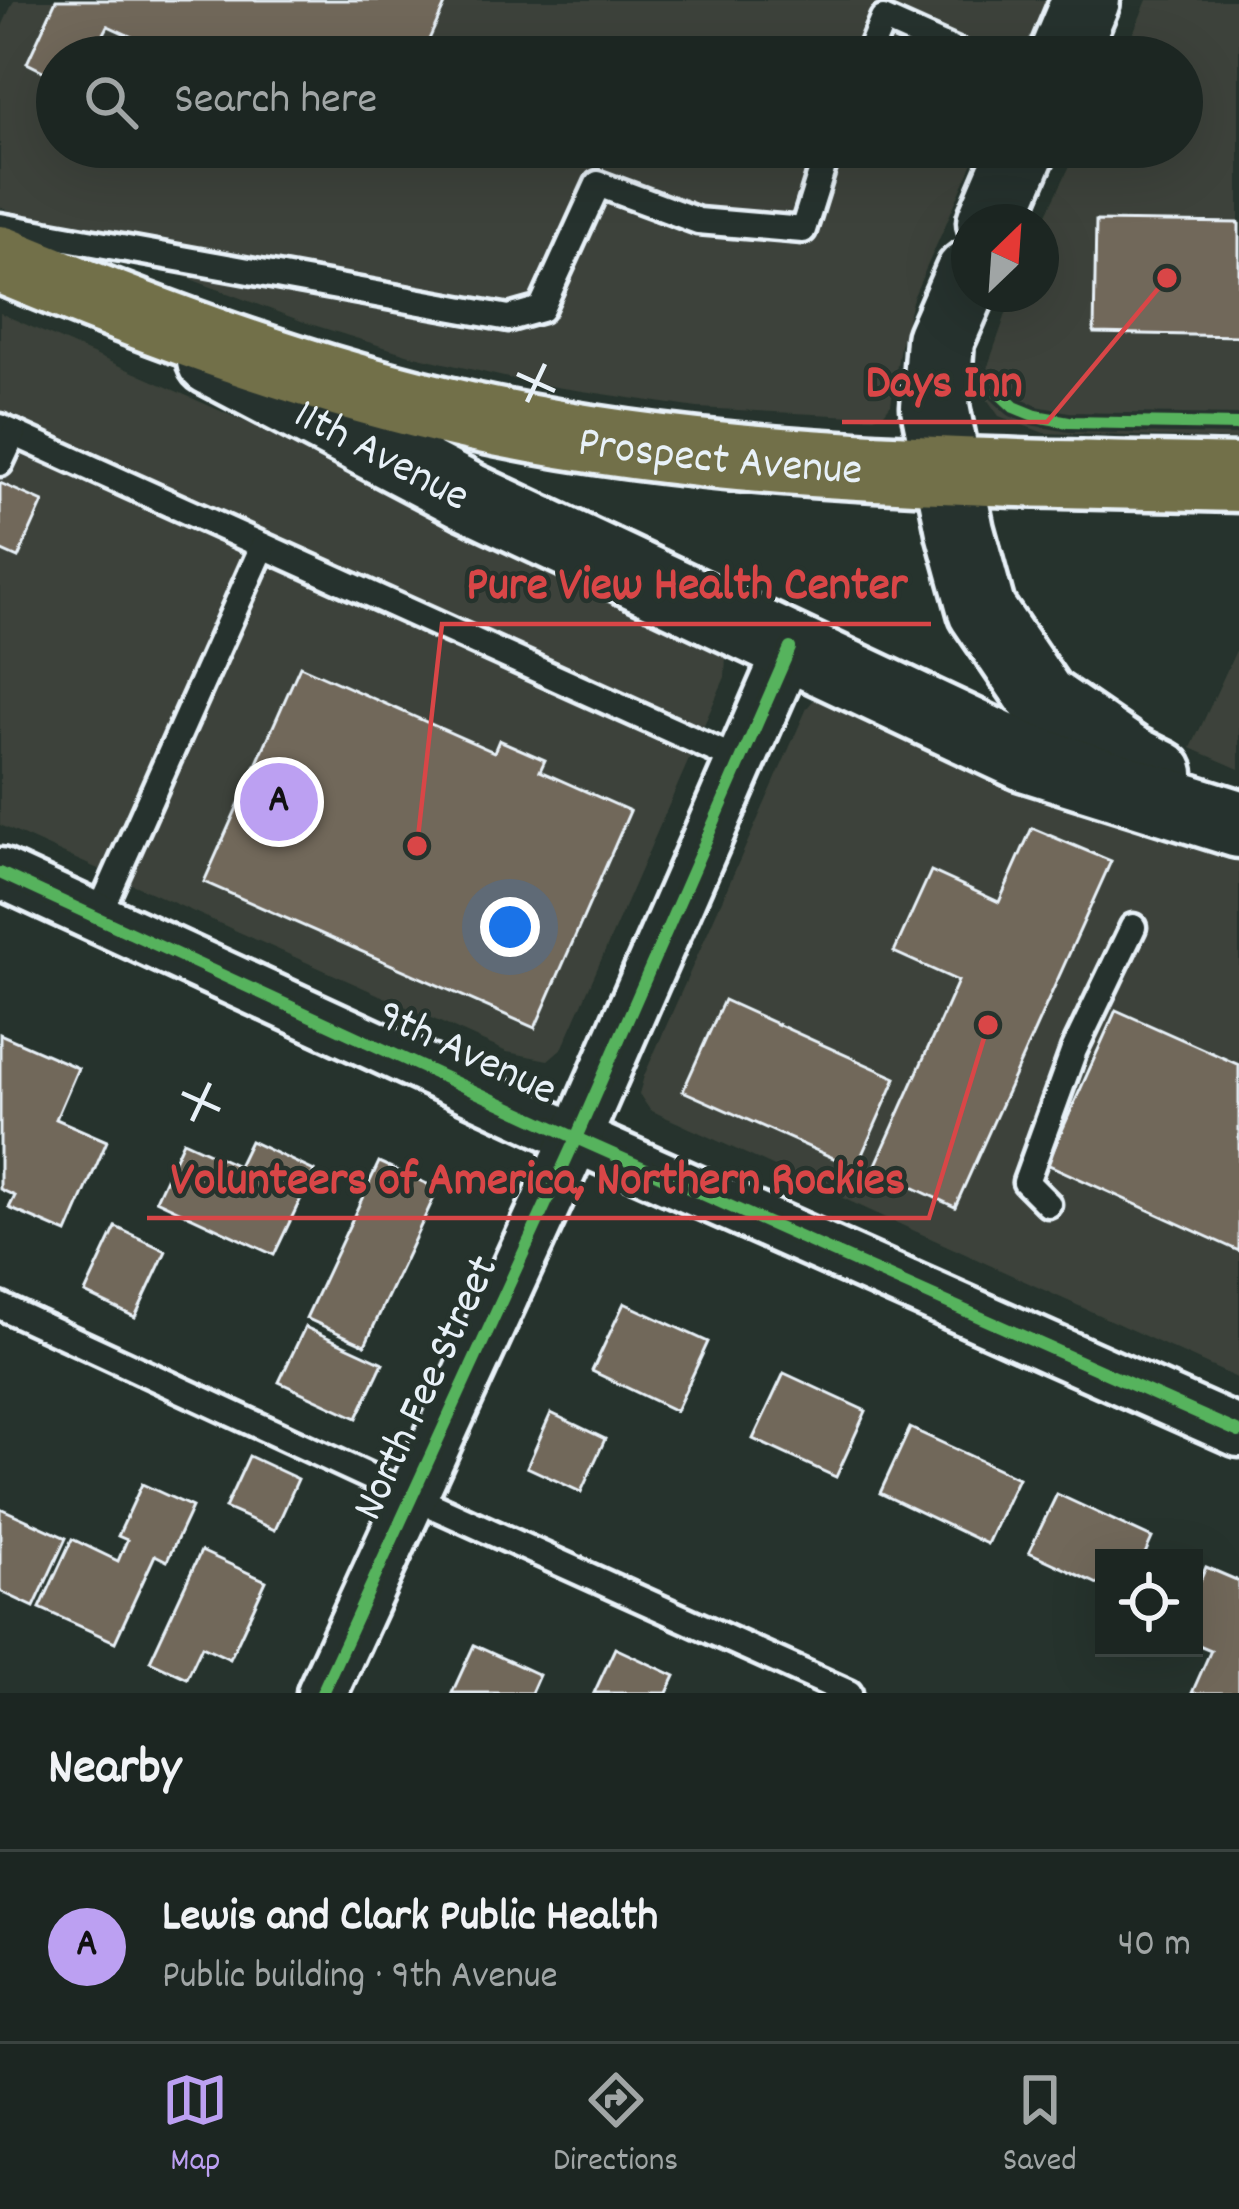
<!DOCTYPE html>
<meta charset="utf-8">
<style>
body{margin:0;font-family:Dekko,sans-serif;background:#29322f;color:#f1f3f6}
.controls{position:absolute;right:36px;bottom:36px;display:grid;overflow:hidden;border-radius:0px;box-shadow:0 12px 48px #0002}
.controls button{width:108px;height:108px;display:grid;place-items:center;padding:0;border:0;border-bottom:3px solid #3a4340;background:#1c2622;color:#f1f3f6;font:60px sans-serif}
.compass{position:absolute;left:951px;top:204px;width:108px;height:108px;border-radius:50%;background:#1c2622;box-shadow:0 12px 48px #0002;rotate:25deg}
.you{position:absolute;left:510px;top:927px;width:42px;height:42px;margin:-30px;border:9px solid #fff;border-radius:50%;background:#1a73e8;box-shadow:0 0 0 18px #1a73e833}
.badge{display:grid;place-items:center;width:78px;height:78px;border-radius:50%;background:#bca0f2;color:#111;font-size:39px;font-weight:700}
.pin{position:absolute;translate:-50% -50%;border:6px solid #fff;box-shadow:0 3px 12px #0006}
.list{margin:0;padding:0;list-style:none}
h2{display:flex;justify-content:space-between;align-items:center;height:156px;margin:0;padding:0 48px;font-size:51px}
h2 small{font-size:39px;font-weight:400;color:#a0a5a5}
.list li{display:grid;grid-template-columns:78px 1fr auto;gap:36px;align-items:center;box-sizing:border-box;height:192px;padding:0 48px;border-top:3px solid #3a4340}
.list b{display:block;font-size:45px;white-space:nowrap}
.list p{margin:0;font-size:39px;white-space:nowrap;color:#a0a5a5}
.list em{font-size:39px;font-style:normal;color:#a0a5a5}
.icon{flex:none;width:66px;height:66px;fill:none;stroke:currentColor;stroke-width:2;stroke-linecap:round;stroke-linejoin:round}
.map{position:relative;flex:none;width:1239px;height:1693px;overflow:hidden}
.search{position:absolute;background:#1c2622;box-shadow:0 12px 48px #0002;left:36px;right:36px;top:36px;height:132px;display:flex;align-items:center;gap:30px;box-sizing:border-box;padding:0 42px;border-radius:66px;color:#a0a5a5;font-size:45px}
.sheet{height:348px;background:#1c2622}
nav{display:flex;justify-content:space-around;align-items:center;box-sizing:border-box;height:168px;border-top:3px solid #3a4340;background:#1c2622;font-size:33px;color:#a0a5a5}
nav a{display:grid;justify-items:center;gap:6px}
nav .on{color:#bca0f2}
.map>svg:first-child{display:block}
</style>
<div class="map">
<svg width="1239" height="1693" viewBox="0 0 1239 1693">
<rect width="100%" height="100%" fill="#26332d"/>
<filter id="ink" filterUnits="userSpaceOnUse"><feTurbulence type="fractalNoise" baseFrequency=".00833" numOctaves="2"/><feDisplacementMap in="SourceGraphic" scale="24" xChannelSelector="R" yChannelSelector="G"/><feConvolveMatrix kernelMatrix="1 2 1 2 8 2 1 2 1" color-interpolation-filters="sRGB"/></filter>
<g filter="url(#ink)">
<g fill="#3c433a">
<polygon points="14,0 1046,0 1021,57 57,57 57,147 980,147 913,298 900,346 891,404 884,413 874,417 697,408 529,383 410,355 304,322 0,207 0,31"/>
<polygon points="1147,0 1239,0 1239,440 1044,433 999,416 985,396 989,363 1013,294 1041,294 1041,226 1079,147 1182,147 1182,57 1123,57"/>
<polygon points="0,313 311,451 516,551 714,641 726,655 725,677 563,1047 548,1060 507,1052 0,825"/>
<polygon points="1239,644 1239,769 1191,748"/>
<polygon points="828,692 1007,773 1239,860 1239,1379 650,1110 639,1094 644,1076 807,708 816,697"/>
</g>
<g fill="#71675a" stroke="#e8f1f8" stroke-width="3">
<polygon points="56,0 447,0 421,57 176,57 108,26 92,57 57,57 57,78 27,63"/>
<polygon points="1096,221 1239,223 1239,336 1094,333"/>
<polygon points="0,483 43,502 18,558 0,550"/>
<polygon points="300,666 494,752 499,740 545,760 540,771 630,811 535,1028 204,882"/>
<polygon points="1032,828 1111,861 955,1207 874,1169 958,981 894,952 931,871 999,902"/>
<polygon points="724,1000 896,1078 856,1168 683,1091"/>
<polygon points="1116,1010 1239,1065 1239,1251 1047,1164"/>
<polygon points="0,1034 78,1068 56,1119 107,1141 67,1233 9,1208 15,1196 0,1189"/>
<polygon points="183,1141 238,1166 250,1141 314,1171 274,1255 156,1200"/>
<polygon points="379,1162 438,1189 365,1345 306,1318"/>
<polygon points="116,1227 166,1251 135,1317 85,1293"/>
<polygon points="624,1303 708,1342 676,1411 592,1371"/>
<polygon points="305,1327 383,1363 357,1418 279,1382"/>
<polygon points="784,1373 866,1411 836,1477 753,1439"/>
<polygon points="551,1413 605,1439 581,1492 527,1467"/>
<polygon points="910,1428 1018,1478 987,1544 880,1493"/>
<polygon points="249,1456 298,1479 275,1530 225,1508"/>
<polygon points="142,1484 192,1507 167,1561 155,1555 115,1642 40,1608 72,1539 118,1561 127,1540 118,1536"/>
<polygon points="1057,1494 1152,1538 1143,1558 1104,1558 1104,1587 1029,1552"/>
<polygon points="0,1508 66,1538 34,1607 0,1591"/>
<polygon points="201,1551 266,1581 230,1659 202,1646 187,1678 150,1661"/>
<polygon points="1206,1567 1239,1581 1239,1693 1192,1693 1211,1650 1194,1643 1194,1595"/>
<polygon points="474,1645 539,1675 531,1693 452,1693"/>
<polygon points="615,1648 675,1676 667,1693 594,1693"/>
</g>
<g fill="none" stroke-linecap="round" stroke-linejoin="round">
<defs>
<g id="lane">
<polyline points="867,57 883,19 968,57"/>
<polyline points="0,226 509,318 541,309 598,184 698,221 803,230 829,147"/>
<polyline points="0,427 740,761"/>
<polyline points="0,463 14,433"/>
<polyline points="97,918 263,546"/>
<polyline points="1048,1204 1026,1182 1074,1050 1133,927"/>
<polyline points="0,1306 411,1496 849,1693"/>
</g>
<g id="street">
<polyline points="0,873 576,1138 1239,1432"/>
<polyline points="322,1693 576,1138 790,648"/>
</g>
<g id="secondary">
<polyline points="1062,57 1086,0"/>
<polyline points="991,222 1023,147"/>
<polyline points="969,274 940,340 935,407 960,531 982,611 1042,699 1128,758 1160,774"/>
<path id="s1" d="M211,361L468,496L1024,757L1239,824"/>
</g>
<g id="highway">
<path id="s2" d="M0,259C154,323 309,381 472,417C723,472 983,472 1239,478"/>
</g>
</defs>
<use href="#lane" stroke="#e8f1f8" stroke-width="33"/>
<use href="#street" stroke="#e8f1f8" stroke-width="57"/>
<use href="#secondary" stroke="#e8f1f8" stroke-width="75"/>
<use href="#highway" stroke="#e8f1f8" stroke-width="75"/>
<use href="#lane" stroke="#26332d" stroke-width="24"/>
<use href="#street" stroke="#26332d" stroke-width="48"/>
<use href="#secondary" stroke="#26332d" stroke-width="66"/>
<use href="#highway" stroke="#726f4a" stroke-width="66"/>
<defs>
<g id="cycleway">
<polyline points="998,392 1014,407 1036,416 1069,422 1239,425"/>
<polyline points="0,873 576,1138 1239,1432"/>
<polyline points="322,1693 576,1138 790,648"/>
</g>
</defs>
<use href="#cycleway" stroke="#26332d" stroke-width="20"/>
<use href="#cycleway" stroke="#56b35d" stroke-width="12"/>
</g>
</g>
<path fill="none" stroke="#e8f1f8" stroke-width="4.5" d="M517,374L555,391M527,402L545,364M182,1093L220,1110M192,1121L210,1083"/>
<g text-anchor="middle" stroke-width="9" stroke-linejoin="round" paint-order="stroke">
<g font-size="45" fill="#e8f1f8" stroke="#26332d">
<text dy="16" stroke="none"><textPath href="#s2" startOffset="750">Prospect Avenue</textPath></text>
<text dy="16" stroke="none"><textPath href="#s1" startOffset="195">11th Avenue</textPath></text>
<text transform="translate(469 1049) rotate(25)" y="16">9th Avenue</text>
<text transform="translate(422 1386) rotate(-65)" y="16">North Fee Street</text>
</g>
</g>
<path fill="none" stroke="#d94647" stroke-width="4.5" d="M1167 278L1047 422H842M417 846L442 624H931M988 1025L929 1218H147"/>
<g fill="#d94647" stroke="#26332d" stroke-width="4.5">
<circle cx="1167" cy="278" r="12"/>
<circle cx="417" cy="846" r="12"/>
<circle cx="988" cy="1025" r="12"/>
</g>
<g font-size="48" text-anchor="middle" font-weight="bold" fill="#d94647" stroke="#26332d" stroke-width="9" stroke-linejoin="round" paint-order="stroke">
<text x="944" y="396">Days Inn</text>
<text x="687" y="598">Pure View Health Center</text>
<text x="538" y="1193">Volunteers of America, Northern Rockies</text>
</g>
</svg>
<div class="controls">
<button><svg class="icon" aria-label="locate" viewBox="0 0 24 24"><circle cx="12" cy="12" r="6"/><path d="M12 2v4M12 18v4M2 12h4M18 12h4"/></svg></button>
</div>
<svg class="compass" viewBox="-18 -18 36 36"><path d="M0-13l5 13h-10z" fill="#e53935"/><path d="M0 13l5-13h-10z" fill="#a0a5a5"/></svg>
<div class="you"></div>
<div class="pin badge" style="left:279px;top:802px">A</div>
<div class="search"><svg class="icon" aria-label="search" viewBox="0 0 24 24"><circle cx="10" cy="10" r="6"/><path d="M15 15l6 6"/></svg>Search here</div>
</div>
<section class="sheet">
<h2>Nearby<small></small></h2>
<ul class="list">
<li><span class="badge">A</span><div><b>Lewis and Clark Public Health</b><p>Public building · 9th Avenue</p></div><em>40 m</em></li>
</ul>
</section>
<nav>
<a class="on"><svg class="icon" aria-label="map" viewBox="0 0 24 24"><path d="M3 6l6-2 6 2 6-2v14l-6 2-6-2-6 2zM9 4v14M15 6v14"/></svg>Map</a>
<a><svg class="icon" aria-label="directions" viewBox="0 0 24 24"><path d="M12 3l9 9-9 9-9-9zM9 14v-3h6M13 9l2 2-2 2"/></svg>Directions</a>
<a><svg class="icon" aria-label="saved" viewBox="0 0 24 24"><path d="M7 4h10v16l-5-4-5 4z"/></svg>Saved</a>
</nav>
